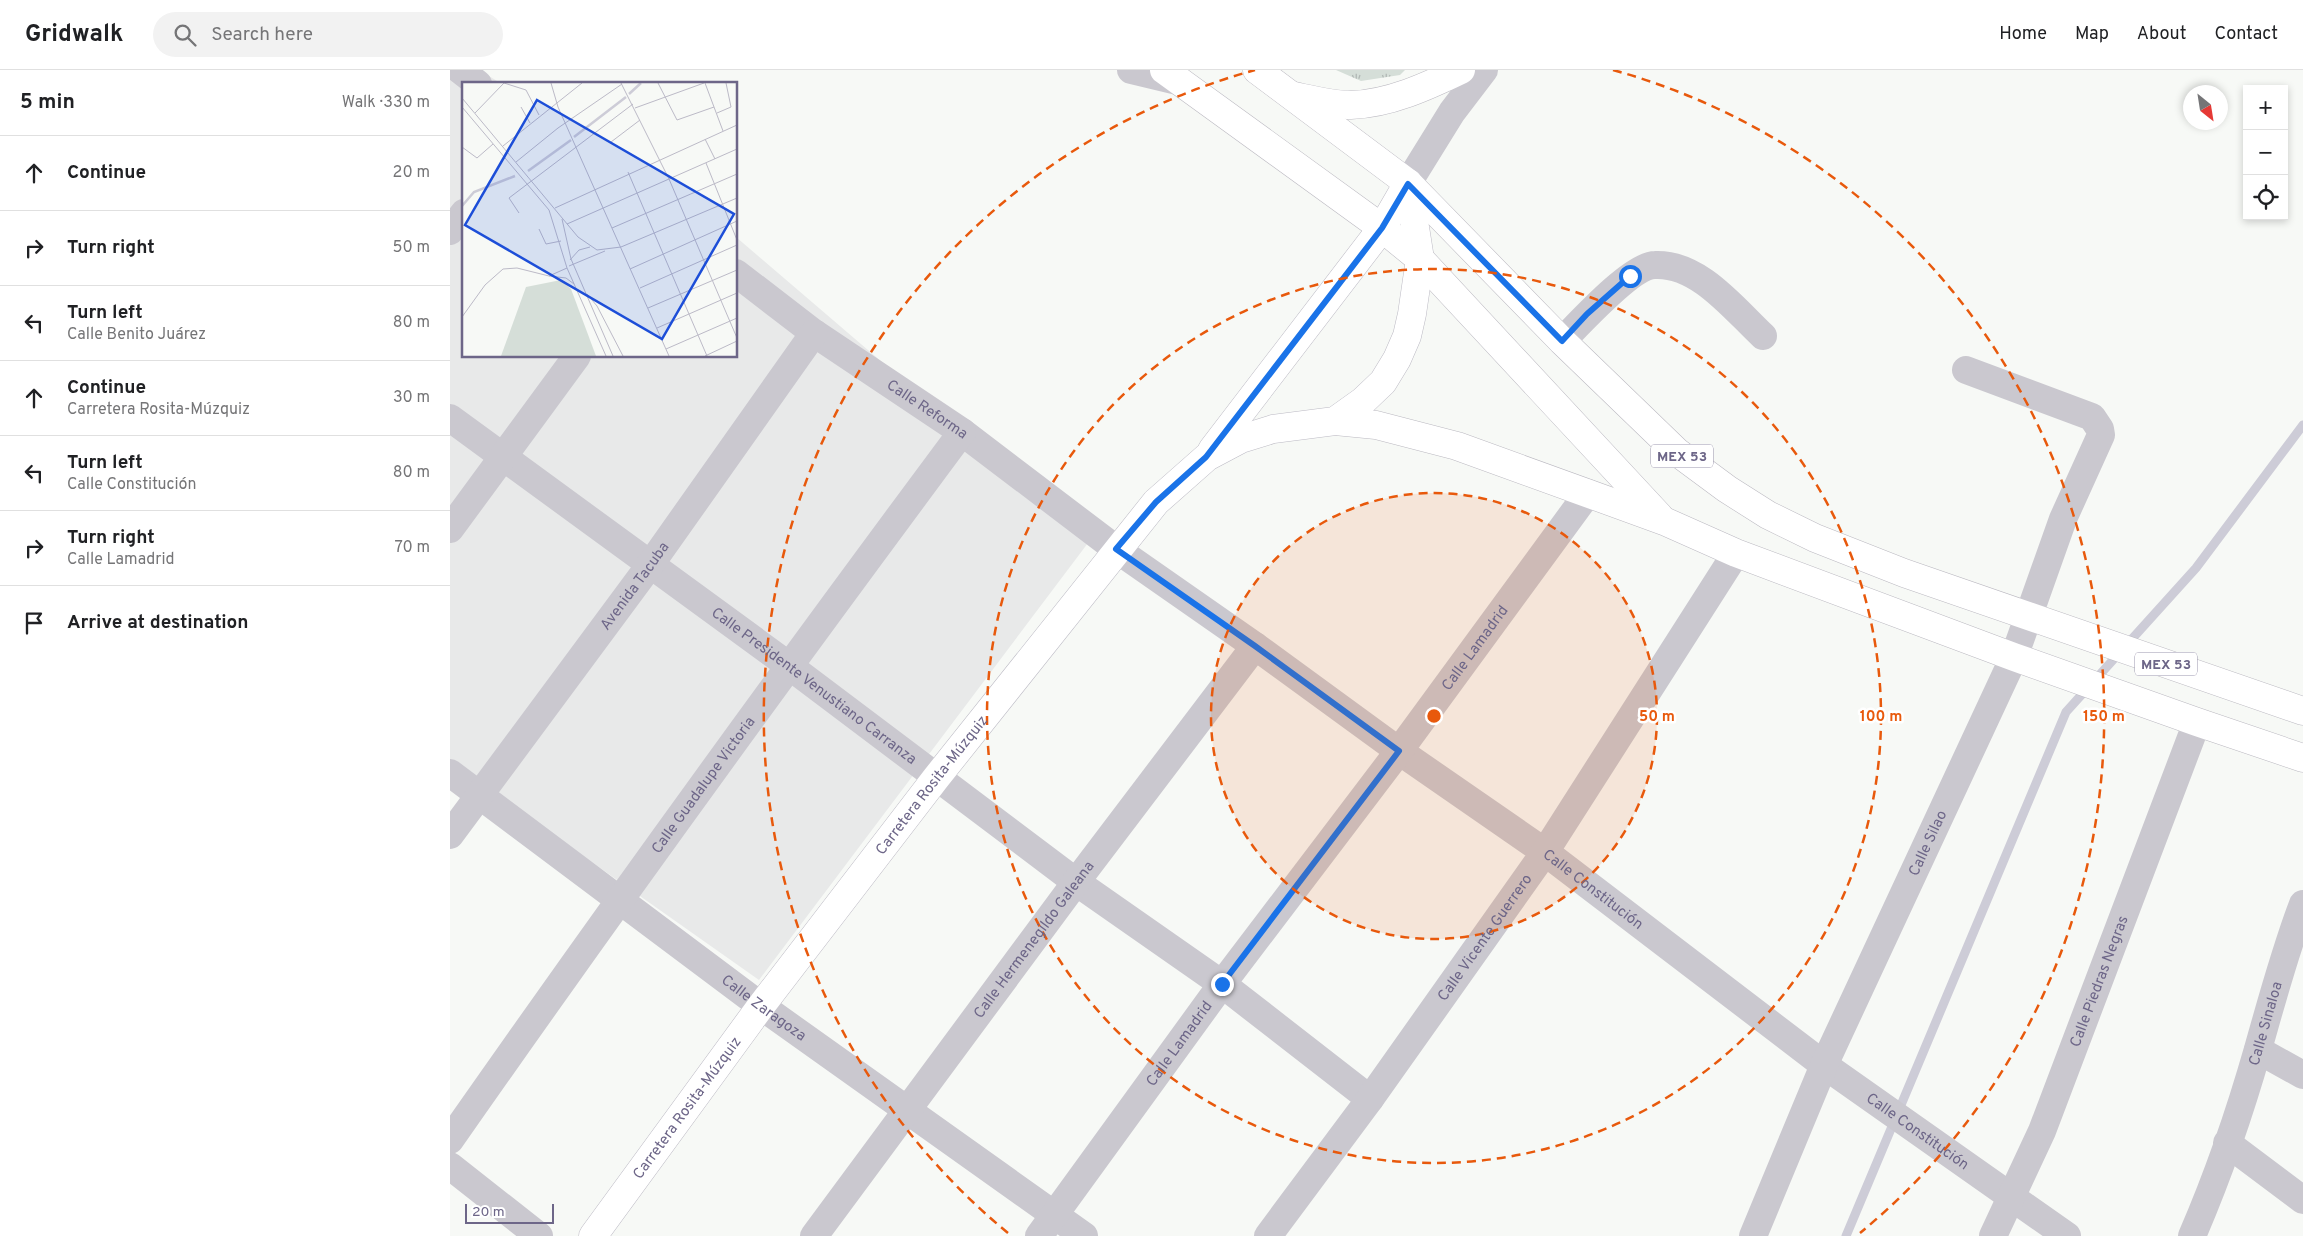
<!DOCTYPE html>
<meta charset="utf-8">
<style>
body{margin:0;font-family:Overpass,sans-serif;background:#f2f2f2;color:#202124}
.controls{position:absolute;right:15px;top:15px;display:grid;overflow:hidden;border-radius:0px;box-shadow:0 2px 8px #0003}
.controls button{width:45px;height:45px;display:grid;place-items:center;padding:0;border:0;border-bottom:1px solid #e0e0e0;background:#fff;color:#202124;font:25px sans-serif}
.compass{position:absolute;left:1733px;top:15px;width:45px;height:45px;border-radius:50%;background:#fff;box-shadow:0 2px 8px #0003;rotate:150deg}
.scale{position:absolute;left:15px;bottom:12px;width:89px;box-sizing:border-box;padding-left:5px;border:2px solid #6d6688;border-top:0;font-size:14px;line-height:18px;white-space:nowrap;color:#6d6688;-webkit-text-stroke:4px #fff;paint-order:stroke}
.stop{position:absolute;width:15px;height:15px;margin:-11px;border:4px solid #1a73e8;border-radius:50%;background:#fff}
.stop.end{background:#1a73e8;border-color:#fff;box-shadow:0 1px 5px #0008}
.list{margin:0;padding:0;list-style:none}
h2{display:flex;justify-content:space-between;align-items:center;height:65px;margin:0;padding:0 20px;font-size:21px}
h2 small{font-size:16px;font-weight:400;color:#757577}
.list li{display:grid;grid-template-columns:32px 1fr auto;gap:15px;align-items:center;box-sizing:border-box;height:75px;padding:0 20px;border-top:1px solid #e0e0e0}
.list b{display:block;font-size:19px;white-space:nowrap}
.list p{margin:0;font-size:16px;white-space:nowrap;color:#757577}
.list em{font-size:16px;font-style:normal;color:#757577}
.icon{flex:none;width:28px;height:28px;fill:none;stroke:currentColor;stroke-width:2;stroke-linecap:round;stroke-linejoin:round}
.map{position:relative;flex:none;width:1853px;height:1166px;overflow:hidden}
header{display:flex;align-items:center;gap:30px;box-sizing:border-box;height:70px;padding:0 25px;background:#fff;border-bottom:1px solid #e0e0e0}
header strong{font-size:24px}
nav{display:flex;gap:28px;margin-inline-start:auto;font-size:18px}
.search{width:350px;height:45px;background:#f2f2f2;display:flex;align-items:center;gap:12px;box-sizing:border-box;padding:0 18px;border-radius:28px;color:#757577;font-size:19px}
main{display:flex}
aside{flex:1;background:#fff}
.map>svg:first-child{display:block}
</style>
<header>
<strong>Gridwalk</strong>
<div class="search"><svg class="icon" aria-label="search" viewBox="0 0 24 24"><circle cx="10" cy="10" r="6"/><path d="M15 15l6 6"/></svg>Search here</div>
<nav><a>Home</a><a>Map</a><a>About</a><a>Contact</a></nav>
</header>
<main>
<aside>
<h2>5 min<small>Walk · 330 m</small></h2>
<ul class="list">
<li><svg class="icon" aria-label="ahead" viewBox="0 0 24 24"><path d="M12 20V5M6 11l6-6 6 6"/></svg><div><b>Continue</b></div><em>20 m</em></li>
<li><svg class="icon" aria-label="right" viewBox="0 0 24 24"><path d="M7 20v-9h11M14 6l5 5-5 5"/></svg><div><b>Turn right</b></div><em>50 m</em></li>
<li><svg class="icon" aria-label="left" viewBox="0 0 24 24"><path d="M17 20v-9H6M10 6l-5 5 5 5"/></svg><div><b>Turn left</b><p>Calle Benito Juárez</p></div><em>80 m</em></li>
<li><svg class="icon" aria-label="ahead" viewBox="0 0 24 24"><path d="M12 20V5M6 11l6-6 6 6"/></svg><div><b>Continue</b><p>Carretera Rosita-Múzquiz</p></div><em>30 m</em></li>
<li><svg class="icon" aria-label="left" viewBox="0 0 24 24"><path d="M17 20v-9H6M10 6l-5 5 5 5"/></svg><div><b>Turn left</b><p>Calle Constitución</p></div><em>80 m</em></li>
<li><svg class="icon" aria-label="right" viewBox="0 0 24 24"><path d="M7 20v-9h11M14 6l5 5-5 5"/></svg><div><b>Turn right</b><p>Calle Lamadrid</p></div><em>70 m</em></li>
<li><svg class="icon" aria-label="arrive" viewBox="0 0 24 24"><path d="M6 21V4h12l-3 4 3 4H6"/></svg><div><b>Arrive at destination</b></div></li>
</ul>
</aside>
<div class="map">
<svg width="1853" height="1166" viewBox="0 0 1853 1166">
<defs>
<pattern id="park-tufts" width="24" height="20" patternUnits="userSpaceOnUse" patternTransform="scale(1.25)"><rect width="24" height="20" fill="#d5ded8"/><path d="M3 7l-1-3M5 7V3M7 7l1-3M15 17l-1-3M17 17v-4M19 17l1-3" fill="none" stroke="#b1b8b5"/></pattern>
</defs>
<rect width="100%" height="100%" fill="#f7f9f6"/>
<polygon fill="#e8e9e9" points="0,0 29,0 52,14 14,14 14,286 286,286 286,167 509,358 644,465 309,910 0,692"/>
<polygon fill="url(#park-tufts)" points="886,0 955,0 950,5 911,11"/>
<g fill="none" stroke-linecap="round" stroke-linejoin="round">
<polyline stroke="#cdccd7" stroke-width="9" points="1396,1166 1616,642 1746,498 1853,355"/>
<defs>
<g id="secondary">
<polyline points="762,380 932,158 958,113"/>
<path id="s12" d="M143,1166L311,936L486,708L706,432L757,387L791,369L823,359L885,351L913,331L933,312L947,289L957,266L962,244L970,189L958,113"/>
</g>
<g id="primary">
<polyline points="714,0 932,158 970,189 1209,446"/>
<polyline points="807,0 958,113 1112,271 1227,382 1277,419 1318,445 1365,468 1454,503 1853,641"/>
<path d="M844,26C863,30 883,35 901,35C939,34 978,16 1011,0"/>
<polyline points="885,351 926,355 1007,376 1214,451 1286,483 1564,587 1747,652 1853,688"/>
</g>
</defs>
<use href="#secondary" stroke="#bcbac4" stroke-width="29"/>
<use href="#primary" stroke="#bbb9c1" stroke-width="29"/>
<g stroke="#cac8cf" stroke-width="28">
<polyline points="10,0 28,14"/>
<polyline points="681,0 731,12"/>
<polyline points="0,161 14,143"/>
<path id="s1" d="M286,203L364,263L512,362L666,479L805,576L949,681L1095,782L1374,995L1617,1166"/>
<path d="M1112,271C1129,254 1182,195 1205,195C1249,193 1284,239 1313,266"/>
<path id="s2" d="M0,348L338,595L626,812L772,914L920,1029"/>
<polyline points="0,459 127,286"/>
<path id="s3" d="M0,703L311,936L634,1166"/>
<path id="s4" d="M0,765L200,495L364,263"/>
<polyline points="1808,980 1853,1005"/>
<path id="s5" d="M0,1070C167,831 338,596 512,362"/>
<polyline points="1777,1073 1853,1130"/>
<polyline points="0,1096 89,1166"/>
<path id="s6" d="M364,1166L626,812L805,576"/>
<path id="s7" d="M589,1166L772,914L949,681L1138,423"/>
<path id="s8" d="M818,1166L920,1029L1095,782L1286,483"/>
<path id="s9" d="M1303,1166L1374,995L1564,587L1613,449L1651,365L1650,359L1642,347L1516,300"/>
<path id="s10" d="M1543,1166L1592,1061L1747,652"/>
<path id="s11" d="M1742,1166C1768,1106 1790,1042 1808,979C1822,930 1835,881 1853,834"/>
</g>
<polyline stroke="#cac8cf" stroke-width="28" points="958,113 1002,42 1034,0"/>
<use href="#secondary" stroke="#fff" stroke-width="28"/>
<use href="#primary" stroke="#fff" stroke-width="28"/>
</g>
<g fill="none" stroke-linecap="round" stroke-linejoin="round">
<polyline stroke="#1a73e8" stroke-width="6" points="772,914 949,681 805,576 666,479 706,432 756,387 932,158 958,114 1112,271 1137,244 1180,206"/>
</g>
<circle cx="984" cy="646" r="223" fill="#e8590c" fill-opacity=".12"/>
<g fill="none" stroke="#e8590c" stroke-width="2.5" stroke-dasharray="9 6">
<circle cx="984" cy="646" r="223"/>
<circle cx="984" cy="646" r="447"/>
<path d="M558 1163A670 670 0 0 1 805 0M1163 0A670 670 0 0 1 1410 1163"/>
</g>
<g text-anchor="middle" stroke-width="5" stroke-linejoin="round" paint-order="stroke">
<g fill="#fff" stroke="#9994ac" stroke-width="1">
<rect x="1201" y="374.5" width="62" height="23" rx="4"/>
<rect x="1685" y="582.5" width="62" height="23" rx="4"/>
</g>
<g font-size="14" font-weight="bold" fill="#6d6688">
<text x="1232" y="391">MEX 53</text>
<text x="1716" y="599">MEX 53</text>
</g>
<g font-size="15" fill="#6d6688" stroke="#fff">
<text dy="5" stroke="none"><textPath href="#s1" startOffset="235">Calle Reforma</textPath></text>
<text dy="5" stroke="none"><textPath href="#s4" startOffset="310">Avenida Tacuba</textPath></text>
<text dy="5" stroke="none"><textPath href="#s7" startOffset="732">Calle Lamadrid</textPath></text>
<text dy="5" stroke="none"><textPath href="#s2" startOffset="452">Calle Presidente Venustiano Carranza</textPath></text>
<text dy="5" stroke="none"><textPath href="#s5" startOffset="436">Calle Guadalupe Victoria</textPath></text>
<text dy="5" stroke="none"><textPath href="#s12" startOffset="564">Carretera Rosita-Múzquiz</textPath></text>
<text dy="5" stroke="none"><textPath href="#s9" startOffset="430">Calle Silao</textPath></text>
<text dy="5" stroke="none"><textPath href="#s1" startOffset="1056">Calle Constitución</textPath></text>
<text dy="5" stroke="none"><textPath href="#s8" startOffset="369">Calle Vicente Guerrero</textPath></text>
<text dy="5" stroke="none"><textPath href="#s6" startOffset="369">Calle Hermenegildo Galeana</textPath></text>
<text dy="5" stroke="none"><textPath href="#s10" startOffset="276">Calle Piedras Negras</textPath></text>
<text dy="5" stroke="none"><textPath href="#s3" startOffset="392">Calle Zaragoza</textPath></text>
<text dy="5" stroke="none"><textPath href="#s11" startOffset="225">Calle Sinaloa</textPath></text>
<text dy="5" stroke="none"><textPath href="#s7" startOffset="238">Calle Lamadrid</textPath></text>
<text dy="5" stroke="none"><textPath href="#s12" startOffset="159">Carretera Rosita-Múzquiz</textPath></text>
<text dy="5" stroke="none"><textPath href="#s1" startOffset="1461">Calle Constitución</textPath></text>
</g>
</g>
<g transform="translate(12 12)">
<rect width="275" height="275" fill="#f7f9f6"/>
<path d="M99,198L109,207L134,274H39L64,205Z" fill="#d5ded8"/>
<path fill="none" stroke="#cdccd7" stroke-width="2.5" d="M167,12L179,1M112,55L164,15M66,89L109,58M0,124L12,110L53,94"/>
<path fill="none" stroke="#bcbac7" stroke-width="1" d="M89,1L96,25L207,274M159,1L207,97L275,256M196,1L215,38L252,25M243,1L261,49M0,16L116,155L135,168L159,165L275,116M0,25L87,128L105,186L144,274M59,25L68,41M173,26L242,1M13,31L42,1L64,8L77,33M255,31L269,25L264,1M243,57L253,77M149,60L178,38M41,64L120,1M0,65L15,76L31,62M54,80L96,46L160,2M244,81L275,158M166,90L245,274M93,126L275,43M57,131L47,116L171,22M100,137L109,177L151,274M105,142L275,67M150,146L275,92M77,147L84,162L99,159M108,178L117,168L128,165M107,184L143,169M168,187L275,139M87,194L104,196L112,202M178,206L275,163M125,212L135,224L161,274M186,226L275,188M0,235L23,203L41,187L55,186L87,194L105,186M195,246L275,211M204,267L275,236M243,274L275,259"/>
<path fill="#1d4ed8" fill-opacity="0.15" stroke="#1d4ed8" stroke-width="2.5" d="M75,18L272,132L200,257L3,143Z"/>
<rect width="275" height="275" fill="none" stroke="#6d6688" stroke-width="2.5"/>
</g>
<circle cx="984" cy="646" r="8" fill="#e8590c" stroke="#fff" stroke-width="2.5"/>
<g font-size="15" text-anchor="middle" font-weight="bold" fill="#e8590c" stroke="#fff" stroke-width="5" stroke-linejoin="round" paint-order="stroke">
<text x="1207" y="651">50 m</text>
<text x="1431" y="651">100 m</text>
<text x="1654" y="651">150 m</text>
</g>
</svg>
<div class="controls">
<button>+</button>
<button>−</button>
<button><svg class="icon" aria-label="locate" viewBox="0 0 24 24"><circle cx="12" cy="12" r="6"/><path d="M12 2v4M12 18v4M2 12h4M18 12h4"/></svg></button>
</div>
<svg class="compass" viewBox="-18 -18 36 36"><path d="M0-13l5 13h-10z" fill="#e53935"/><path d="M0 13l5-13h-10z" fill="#757577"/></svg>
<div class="scale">20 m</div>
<div class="stop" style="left:1180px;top:206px"></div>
<div class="stop end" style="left:772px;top:914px"></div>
</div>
</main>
